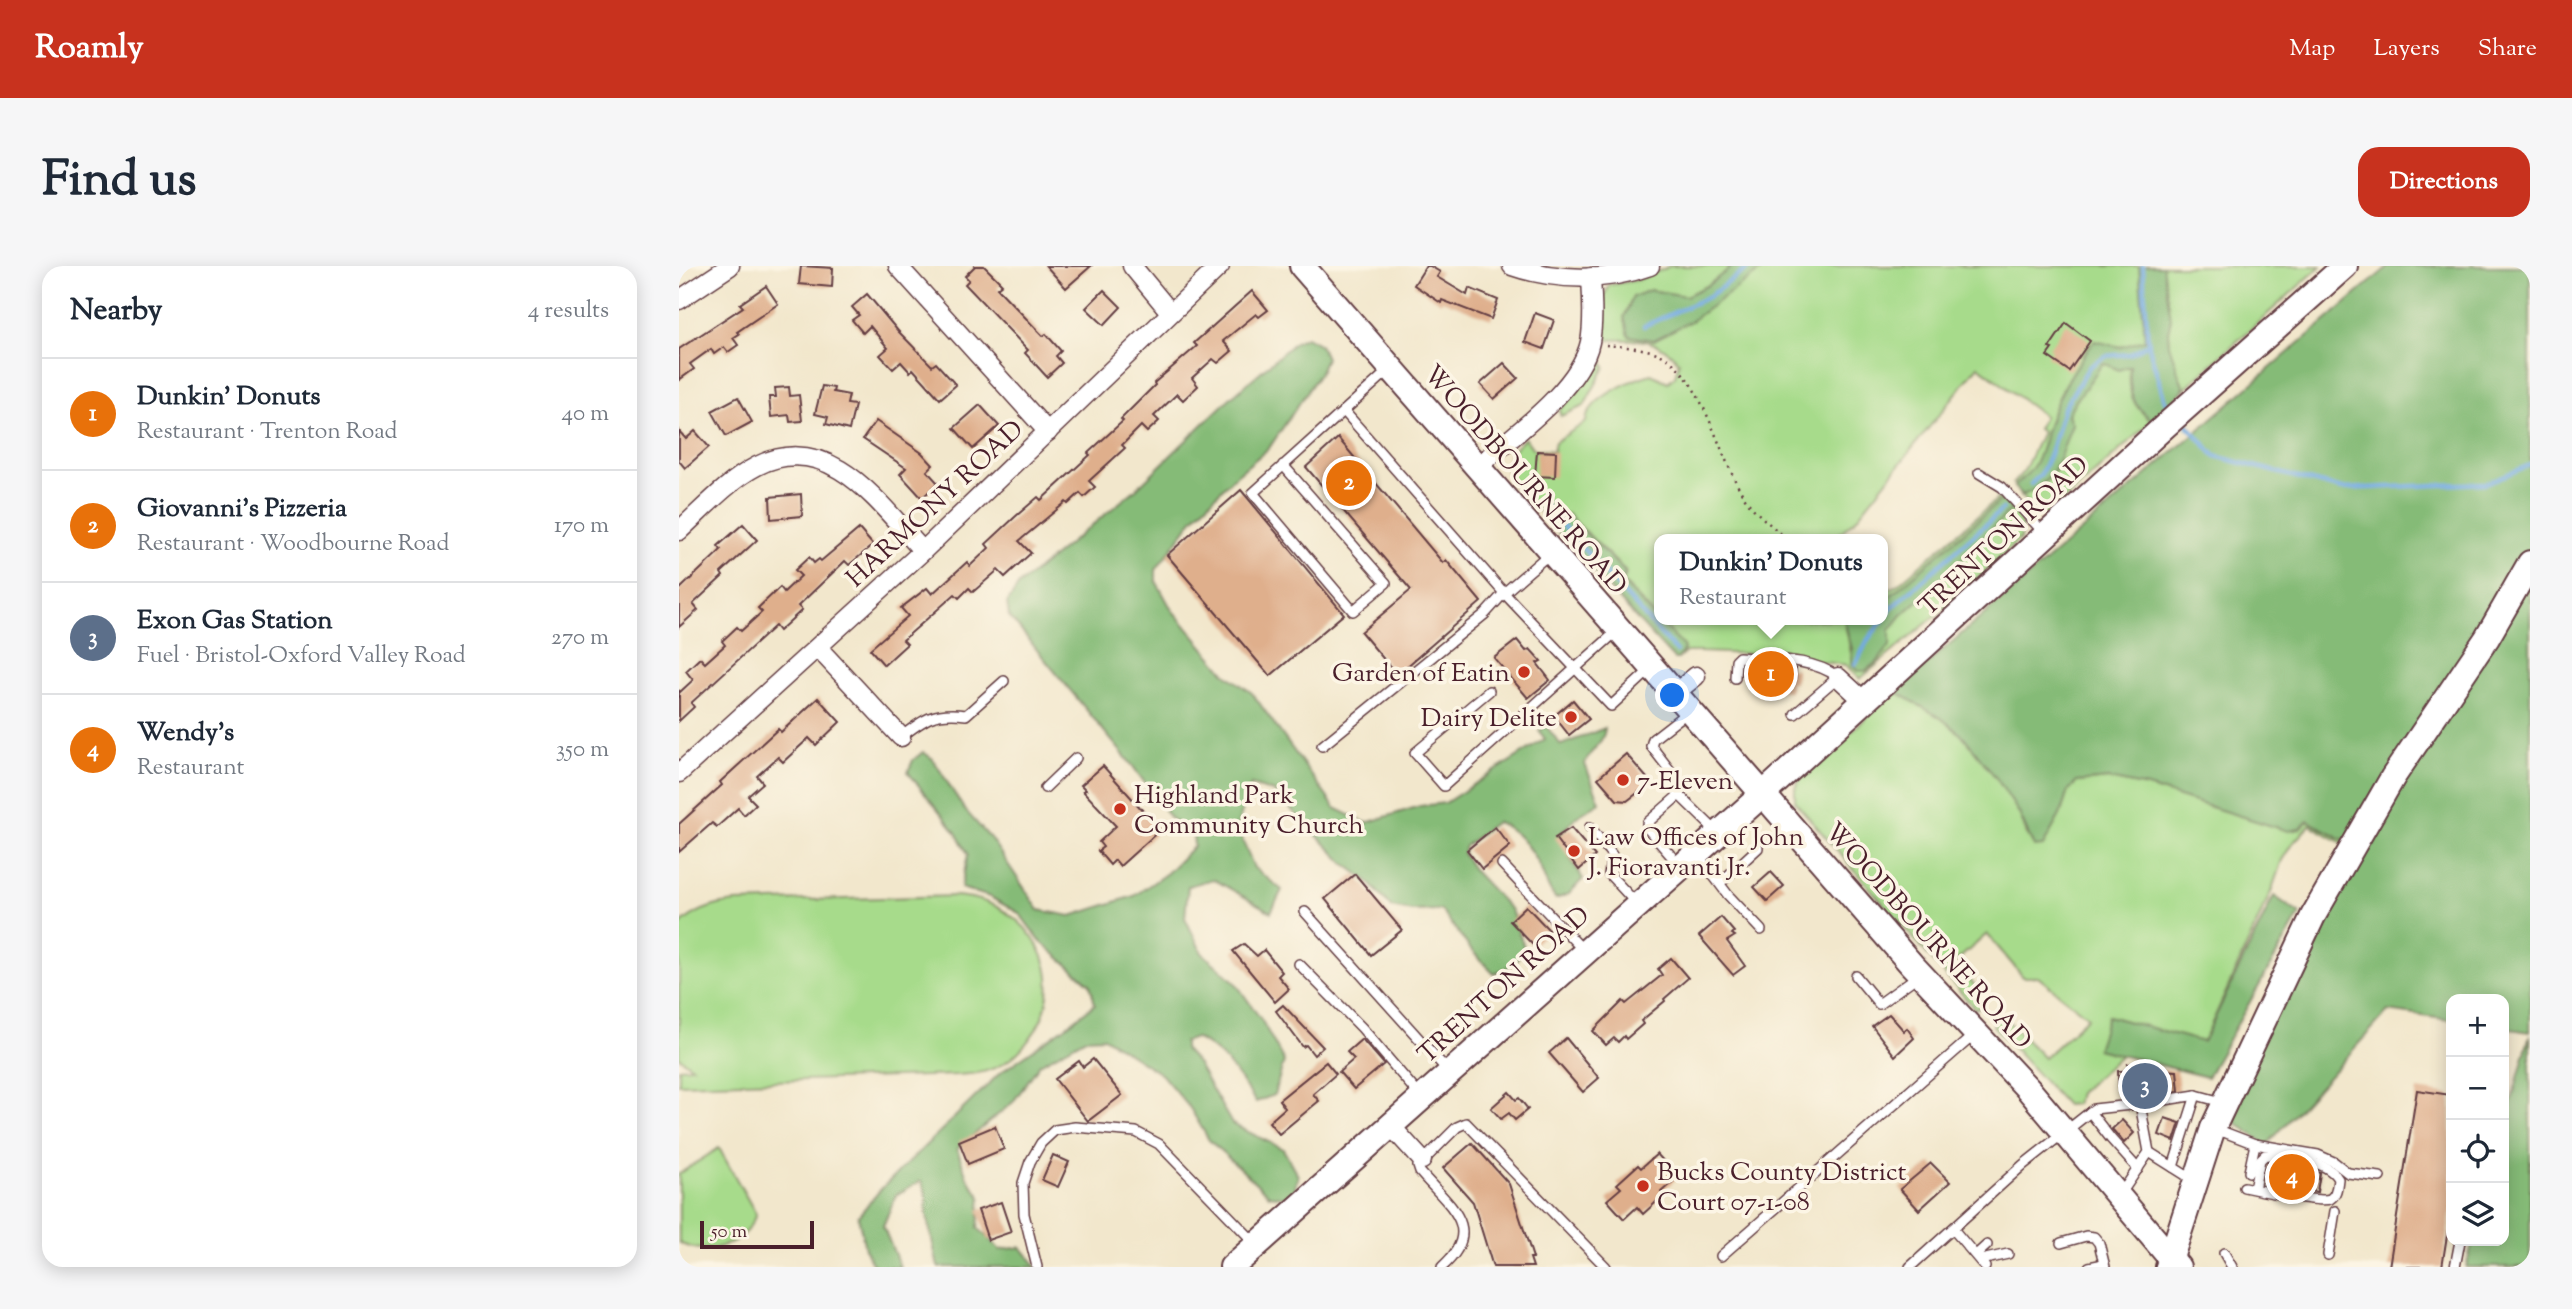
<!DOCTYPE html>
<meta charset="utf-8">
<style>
body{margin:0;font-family:"Sorts Mill Goudy",serif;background:#f6f6f7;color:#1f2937}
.controls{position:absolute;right:21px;bottom:21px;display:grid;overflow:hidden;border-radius:14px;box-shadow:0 4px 18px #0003}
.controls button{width:63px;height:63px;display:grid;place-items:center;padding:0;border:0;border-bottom:2px solid #e0e1e3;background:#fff;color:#1f2937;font:35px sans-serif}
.scale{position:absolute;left:21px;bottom:18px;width:114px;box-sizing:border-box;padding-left:7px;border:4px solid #4a1f2b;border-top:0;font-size:19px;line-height:24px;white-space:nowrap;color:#4a1f2b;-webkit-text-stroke:5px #fcf5e5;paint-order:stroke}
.you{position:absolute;left:994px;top:430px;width:24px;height:24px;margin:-18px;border:5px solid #fff;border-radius:50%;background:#1a73e8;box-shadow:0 0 0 10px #1a73e833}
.badge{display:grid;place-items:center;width:46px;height:46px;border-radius:50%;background:#c8321e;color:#fff;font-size:23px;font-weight:700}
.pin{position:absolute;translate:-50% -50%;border:4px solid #fff;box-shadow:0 2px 7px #0006}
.popup{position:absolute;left:975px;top:268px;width:234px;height:91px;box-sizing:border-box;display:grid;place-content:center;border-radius:14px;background:#fff;filter:drop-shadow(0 2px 5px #0005);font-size:23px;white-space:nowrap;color:#747a83}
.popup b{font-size:26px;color:#1f2937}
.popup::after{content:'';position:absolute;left:50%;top:100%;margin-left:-14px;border:14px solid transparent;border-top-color:#fff}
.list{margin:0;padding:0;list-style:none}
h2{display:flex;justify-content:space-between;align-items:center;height:91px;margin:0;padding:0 28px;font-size:30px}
h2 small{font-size:23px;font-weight:400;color:#747a83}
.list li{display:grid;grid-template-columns:46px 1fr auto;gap:21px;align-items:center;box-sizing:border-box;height:112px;padding:0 28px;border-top:2px solid #e0e1e3}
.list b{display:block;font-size:26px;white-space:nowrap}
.list p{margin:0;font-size:23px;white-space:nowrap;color:#747a83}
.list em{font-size:23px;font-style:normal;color:#747a83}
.icon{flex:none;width:38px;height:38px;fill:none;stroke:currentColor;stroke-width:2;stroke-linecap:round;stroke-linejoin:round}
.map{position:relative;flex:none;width:1851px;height:1001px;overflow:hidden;border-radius:21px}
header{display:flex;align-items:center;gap:42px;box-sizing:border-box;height:98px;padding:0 35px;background:#c8321e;color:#fff}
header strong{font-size:33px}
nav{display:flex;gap:38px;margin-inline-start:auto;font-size:24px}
.intro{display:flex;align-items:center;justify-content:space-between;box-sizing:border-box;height:168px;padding:0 42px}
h1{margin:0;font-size:49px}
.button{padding:18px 32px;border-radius:21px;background:#c8321e;color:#fff;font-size:24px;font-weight:700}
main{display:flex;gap:42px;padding:0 42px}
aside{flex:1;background:#fff;border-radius:21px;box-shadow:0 4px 18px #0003}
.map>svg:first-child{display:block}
</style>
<header>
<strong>Roamly</strong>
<nav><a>Map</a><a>Layers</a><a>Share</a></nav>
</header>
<div class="intro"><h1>Find us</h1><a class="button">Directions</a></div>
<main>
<aside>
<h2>Nearby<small>4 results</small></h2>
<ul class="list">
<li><span class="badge" style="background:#e8710a">1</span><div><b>Dunkin' Donuts</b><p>Restaurant · Trenton Road</p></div><em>40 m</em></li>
<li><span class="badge" style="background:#e8710a">2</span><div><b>Giovanni's Pizzeria</b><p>Restaurant · Woodbourne Road</p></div><em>170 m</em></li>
<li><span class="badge" style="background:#5c6f8a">3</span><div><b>Exon Gas Station</b><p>Fuel · Bristol-Oxford Valley Road</p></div><em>270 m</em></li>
<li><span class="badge" style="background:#e8710a">4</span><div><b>Wendy's</b><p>Restaurant</p></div><em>350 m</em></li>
</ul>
</aside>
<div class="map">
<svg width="1851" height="1001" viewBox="0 0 1851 1001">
<rect width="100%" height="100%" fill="#fcf5e5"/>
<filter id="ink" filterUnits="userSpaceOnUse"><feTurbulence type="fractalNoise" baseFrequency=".0143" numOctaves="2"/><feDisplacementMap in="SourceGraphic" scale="14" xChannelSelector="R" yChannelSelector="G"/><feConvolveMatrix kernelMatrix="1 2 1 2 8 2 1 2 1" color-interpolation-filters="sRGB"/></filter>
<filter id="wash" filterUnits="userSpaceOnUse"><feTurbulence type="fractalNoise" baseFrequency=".00686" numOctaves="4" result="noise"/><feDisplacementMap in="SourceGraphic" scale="28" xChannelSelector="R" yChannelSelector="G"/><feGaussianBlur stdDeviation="1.57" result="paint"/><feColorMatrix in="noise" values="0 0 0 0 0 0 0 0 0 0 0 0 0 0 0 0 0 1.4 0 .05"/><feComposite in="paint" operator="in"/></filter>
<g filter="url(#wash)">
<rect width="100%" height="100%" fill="#f2e7cc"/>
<g fill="#a7db8b" stroke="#787d5b" stroke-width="2">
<path d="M991,0H1054L1028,20L1007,30L971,24L954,31L945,51L950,70L975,74L1082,0H1642L1505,123L1490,81L1489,69L1442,81L1415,75C1397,99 1382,122 1372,150C1360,184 1366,195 1336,221L1360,223L1378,203L1383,180L1393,158L1389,149L1392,142L1424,96L1451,99C1449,125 1451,139 1473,155L1369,249C1356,248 1339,229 1334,217L1345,205L1363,166L1359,163L1365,150L1299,100L1177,253L1160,268L1150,273H980V354H1165C1169,366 1172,398 1178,405H1187L1199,395L1210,380L1211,364L1223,349L1272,305L1332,244L1322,234L1204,336V326L1218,319L1322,230C1340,237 1344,254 1342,272L1272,337L1181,413L1167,399L1077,388L1018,386H1007L999,393L1005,384L1004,380L944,316L947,308L946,305L889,248L878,247L868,235L859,244C834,216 810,204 846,172L854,183L874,185L876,176L907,156C908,133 952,114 972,108L989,116L996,110L1000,96C976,69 956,74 923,74L925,30L930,19L959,14Z"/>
<path d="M920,86L926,101L905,140L882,150L880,144C899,127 911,110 920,86Z"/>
<path d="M1216,425L1262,452L1285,471L1318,513L1340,547L1349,571L1381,549L1389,525L1398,516L1430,513L1468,521L1609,565L1629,555L1667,575L1665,578L1631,559L1613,578L1603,594L1592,626L1524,777L1429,750L1419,783L1442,789L1400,827L1397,838L1387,839L1314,760L1318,754L1325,751L1365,792L1409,751L1359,711H1344L1308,668L1274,698C1285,709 1308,725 1301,741L1296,743L1116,536V522L1120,514Z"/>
<path d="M278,630C351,635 399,713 349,775C339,788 326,799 310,804C300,808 289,808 278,809L0,818V802L13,801L0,791V660C15,645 36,638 57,636Z"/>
<path d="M40,882L77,948C65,980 30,991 0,977V908Z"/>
</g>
<g fill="#85bb77" stroke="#686d51" stroke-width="2">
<polygon points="1054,0 1088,0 1012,55 975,74 950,70 945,51 954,31 971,24 1007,30 1028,20"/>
<path d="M1460,0H1484L1492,53L1489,66L1490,79L1505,123C1495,135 1484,142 1473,154C1452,139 1450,126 1451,100L1440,104L1424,97L1392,142L1389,149L1393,158C1379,191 1381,214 1344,229L1335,221C1365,195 1360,185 1372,151C1382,122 1398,99 1415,75L1442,81L1466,74Z"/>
<polygon points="1710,0 1851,0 1851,766 1825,762 1825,733 1772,733 1772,754 1709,745 1588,879 1550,852 1667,575 1629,555 1621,563 1609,565 1468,521 1430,513 1398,516 1389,525 1381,549 1364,580 1355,581 1340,547 1318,513 1285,471 1262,452 1216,425"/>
<path d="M627,71L641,79L647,92L640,108L590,182L555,211L515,252L477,304V315L493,344L547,408L573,427L656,542L687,557L741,540L766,537L866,473L860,465L867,460L882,479L926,462C925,478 910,484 906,498L921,536L896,552L883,566L891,592L904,613L890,628L877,633C868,623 867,615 862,603C852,583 838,563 817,556L786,580L784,588L795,605L832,644L845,681L835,698L815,708L793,685L762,644L733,645L712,641L689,615L666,598L595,526L572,519L558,561L575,602L603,624L592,646L534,613L509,620L506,652L523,687L556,716L583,755L605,795L595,829L577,836C559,811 545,785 516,772L505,776V783L518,797L553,858L604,883L619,910L613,932L590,929L530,874L511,842L483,809L425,771L407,772L361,798L334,836L278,883L288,911L302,931L299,962L321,984L342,981L358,1001H259L248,951L247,927L242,915L217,929L204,960L221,1001H195L186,983L179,950L203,922L321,807L385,762L416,738L411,718L361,675L340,647L311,631L282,622L289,588L276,565L229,506L234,494L244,486L254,493L285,543L312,573L360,644L392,650L455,630L488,607L515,580L514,568L491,552L453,499L330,350L328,337L340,319L456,224L550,133L616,76Z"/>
<polygon points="1322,234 1332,240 1332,244 1272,305 1223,349 1211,364 1211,380 1199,395 1186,405 1178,405 1173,399 1173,383 1165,354 1204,354 1204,336"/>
<polygon points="868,235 878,247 889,249 946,306 943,316 1004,380 1005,383 999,393 995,393 978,375 859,244"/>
<polygon points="1595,630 1621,648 1528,811 1418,783 1429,750 1524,776"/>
<polygon points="1851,768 1851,1001 1787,1001 1794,975 1825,975 1825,863"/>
</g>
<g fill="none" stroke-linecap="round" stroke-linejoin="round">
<g stroke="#72aae1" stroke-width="4.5">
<polyline points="1464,0 1469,78 1486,135 1494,144"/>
<polyline points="965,60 1029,31 1072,0"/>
<polyline points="1505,155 1536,190 1663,223 1807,217 1851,199"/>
<polyline points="1352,218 1362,208 1371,188 1384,143 1410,101 1426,90 1451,88 1469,78"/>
<polyline points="867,241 997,385"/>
<path d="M1176,398C1182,390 1185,380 1190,372C1198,362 1205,354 1211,343L1324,243"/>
</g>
</g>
<g id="blocks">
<g fill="#dfaf8c">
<polygon points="122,0 154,2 153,21 120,18"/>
<polygon points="296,0 305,0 323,18 318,22 364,70 367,68 382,85 377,90 383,97 368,111 346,87 349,84 286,18 290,14 286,10"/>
<polygon points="367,0 412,0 387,22"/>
<polygon points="747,0 751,0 761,6 758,11 788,29 790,22 819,34 812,53 763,34 762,37 735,19"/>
<polygon points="87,20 99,38 58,66 60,68 54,72 59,79 49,86 45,81 35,88 32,83 11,98 15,103 0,114 0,83 64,41 61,38"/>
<polygon points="425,24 442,41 425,59 407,42"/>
<polygon points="573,25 589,44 580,51 577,48 544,75 553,85 539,97 534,93 513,112 519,120 504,134 498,128 475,150 480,155 468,166 462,160 443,179 446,182 410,215 416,221 405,231 401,227 389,238 387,236 340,275 352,287 326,311 319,304 294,326 290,322 280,332 276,328 224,374 228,378 205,399 191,383 229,350 222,342 248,322 253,328 288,296 291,300 310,282 307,278 336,251 359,231 362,234 411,189 409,187 444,155 442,153 476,119 475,117 518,80 515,77"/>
<polygon points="188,28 219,65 253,100 257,97 277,119 261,133 234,103 231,106 222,96 214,103 201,89 209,82 191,60 184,67 173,54 180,49 173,41"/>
<polygon points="856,47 875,54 865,83 846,76"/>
<polygon points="1387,57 1411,75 1390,105 1368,90 1373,83 1370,82"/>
<polygon points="825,97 839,112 815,133 801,118"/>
<polygon points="143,120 155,122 154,126 170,129 168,138 176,139 170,164 147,158 149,151 136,148"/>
<polygon points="110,121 111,130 120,129 123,155 111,156 110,149 92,151 90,131 97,131 96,122"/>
<polygon points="59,131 73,156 47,170 33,145"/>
<polygon points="301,139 320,160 294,183 275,162"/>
<polygon points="197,155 243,187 254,199 248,205 259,217 243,232 221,208 227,202 184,173"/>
<polygon points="0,165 7,173 16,165 30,181 6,202 0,195"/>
<polygon points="659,172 764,297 767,294 802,336 718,409 682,366 732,324 627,201"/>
<polygon points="858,185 877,186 876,211 856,210"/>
<polygon points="562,224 665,348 591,410 488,289"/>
<polygon points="122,228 123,250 92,253 91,231"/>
<polygon points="64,258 78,274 42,307 44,310 14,338 19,344 0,361 0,324 42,284 39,280"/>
<polygon points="180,263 194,279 170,299 166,295 119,340 123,344 100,365 96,360 12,437 15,441 0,455 0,424 1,426 14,414 7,405 21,392 26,397 46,379 43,375 58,361 62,365 83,346 79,342 101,321 105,326 122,310 116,304 130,291 135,297 140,293 142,295"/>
<polygon points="838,374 847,385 851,383 862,395 858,397 871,414 849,432 815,392"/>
<polygon points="1068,399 1117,403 1116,417 1111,417 1111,425 1074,423 1074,415 1067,415"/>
<polygon points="139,432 161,456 137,479 130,472 104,496 99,491 78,510 84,517 69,530 77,538 65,549 59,542 38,561 33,557 0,586 0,558 43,519 41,516 99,463 102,466"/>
<polygon points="894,434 910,453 890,469 875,450"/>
<polygon points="947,488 968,512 965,515 965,522 948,535 938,534 919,512"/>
<polygon points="424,500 481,564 441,600 436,594 431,599 419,585 424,581 420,576 437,560 404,525 407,524 402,519"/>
<polygon points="816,561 831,580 803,603 788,584"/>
<polygon points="892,562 916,590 900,604 876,572"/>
<polygon points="1092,606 1105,620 1088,635 1075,621"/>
<polygon points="676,608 723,664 692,689 646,633"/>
<polygon points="847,640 870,664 854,679 831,655"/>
<polygon points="1042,651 1055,666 1053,668 1056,670 1048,675 1066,700 1054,709 1020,670"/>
<polygon points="565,678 578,690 585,684 603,706 599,710 610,723 596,736 554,685"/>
<polygon points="992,692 1009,712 985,733 986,735 962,755 964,758 947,773 945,770 939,776 935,772 927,779 914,765 944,735 947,738 983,709 979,703"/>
<polygon points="604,739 644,781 635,789 627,779 624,781 597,745"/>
<polygon points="1210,748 1225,765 1228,762 1235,772 1216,790 1193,760"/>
<polygon points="887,772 920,812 904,826 870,787"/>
<polygon points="683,773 705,798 675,823 660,806 675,793 668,786"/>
<polygon points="414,793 443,829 409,855 376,813 400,795 404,801"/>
<polygon points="647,796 657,808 634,828 640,835 600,868 590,856 606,842 600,834"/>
<polygon points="1449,798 1475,799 1476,804 1498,805 1500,825 1440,829 1439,805 1451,805"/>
<polygon points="1738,824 1772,829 1772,944 1763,1001 1710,1001"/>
<polygon points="830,826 837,834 840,832 849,843 836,854 830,847 822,853 812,842"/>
<polygon points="1486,852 1501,857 1495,875 1480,869"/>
<polygon points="1443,854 1455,867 1445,877 1433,863"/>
<polygon points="316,860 325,883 289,898 280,875"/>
<polygon points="793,877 830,918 854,992 851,992 854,1001 814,1001 794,936 764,902"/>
<polygon points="978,888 999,911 982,926 985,929 964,948 958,941 945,953 928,934 942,922 938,918 959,899 962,902"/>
<polygon points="374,889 390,896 379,921 363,914"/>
<polygon points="1589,896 1617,899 1641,907 1638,926 1585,918"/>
<polygon points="1252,897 1271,916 1240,944 1221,923"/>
<polygon points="322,936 332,966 309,974 299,944"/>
</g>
</g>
</g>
<g filter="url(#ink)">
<use href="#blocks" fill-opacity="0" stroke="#633d43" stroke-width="2"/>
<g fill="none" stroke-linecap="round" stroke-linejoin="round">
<defs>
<g id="lane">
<polyline points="665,145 825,327 870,288"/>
<path d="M604,199L707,317L674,345L574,227C619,186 665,145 710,104"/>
<polyline points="1300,207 1323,221 1365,267"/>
<path d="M1056,412L1057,394L1060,391C1093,394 1132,391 1159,411L1116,448"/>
<polyline points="810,425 736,487 765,520 938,365"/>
<polyline points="1010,445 974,473 972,480 1000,516 1000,529 1038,566"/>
<path d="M222,471C245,453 255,445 287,449L325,415"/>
<polyline points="643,480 806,348 825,327 932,440 972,403"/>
<polyline points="366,522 397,492"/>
<polyline points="911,561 933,589 930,608 957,637"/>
<polyline points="1018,588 1049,629 1082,664"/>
<polyline points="823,598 904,684"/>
<polyline points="1000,599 969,563 968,557 1000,529"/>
<polyline points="1041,617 1079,582"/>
<polyline points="626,646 769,805"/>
<polyline points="620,698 683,762 741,830"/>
<polyline points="1177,710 1200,738 1240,709"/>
<polyline points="1517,829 1543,836"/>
<polyline points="1461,838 1517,829 1494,901"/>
<polyline points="1411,846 1432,873 1459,903"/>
<polyline points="1537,863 1576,878 1639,889 1655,896 1669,907 1701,911"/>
<polyline points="1470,886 1516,915"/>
<polyline points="1570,906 1576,878"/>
<path d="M1565,921C1579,924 1640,937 1651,933C1658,929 1658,920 1659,913C1649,894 1606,890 1586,889L1581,894L1575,923"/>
<polyline points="1274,963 1306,1001"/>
<polyline points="1382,977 1407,970 1415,971 1420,977 1426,1001"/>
<polyline points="1545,987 1553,1001"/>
<polyline points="1297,989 1308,979"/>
<polyline points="1649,989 1656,945"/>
<polyline points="1042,990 1296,768"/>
<polyline points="1302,994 1329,988"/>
<polyline points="358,1001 345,948 344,917 351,896 362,877 376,864 396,861 457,866 480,878 576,977"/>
<path d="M763,1001C807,962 769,939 741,906L739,900L778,861L787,857L927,1001"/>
<polyline points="1231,1001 1344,899 1415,843 1461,838 1470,886 1441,929"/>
<polyline points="1410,1001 1425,998"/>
<polyline points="1776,1001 1781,975"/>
</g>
<g id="street">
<polyline points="219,0 369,166"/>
<polyline points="453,0 491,46"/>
<path d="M833,0C876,15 928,16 971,0"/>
<polyline points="0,34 51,0"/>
<path d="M797,202C833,170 901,123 911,76C915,55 913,32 912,11"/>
<path d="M0,265C24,243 49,215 78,200C151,163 201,239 244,285"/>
<polyline points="139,382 222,471"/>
<polyline points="1159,411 1186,436"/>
<polyline points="996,427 1017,410"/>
<polyline points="0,507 244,285 541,0"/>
<polyline points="711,859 743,894"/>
</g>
<g id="secondary">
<polyline points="623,0 1233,699 1350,824 1499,1001"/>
<polyline points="553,1001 1084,528 1486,160 1666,0"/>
<polyline points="1489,1001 1534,862 1634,650 1714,511 1808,372 1851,297"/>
</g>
</defs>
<use href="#lane" stroke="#633d43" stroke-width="12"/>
<use href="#street" stroke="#633d43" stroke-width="21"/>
<use href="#secondary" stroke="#633d43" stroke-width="28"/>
<path stroke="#633d43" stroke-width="2.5" stroke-dasharray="2 5" stroke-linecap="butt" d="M927,79C944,81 964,81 980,88C1023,107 1040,191 1064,229C1074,246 1094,261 1109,273"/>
<use href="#lane" stroke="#fff" stroke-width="9"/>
<use href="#street" stroke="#fff" stroke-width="18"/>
<use href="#secondary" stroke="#fff" stroke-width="24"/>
</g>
</g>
<g fill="#c8321e" stroke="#fcf5e5" stroke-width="2.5">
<circle cx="845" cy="406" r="7"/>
<circle cx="892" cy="451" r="7"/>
<circle cx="944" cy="514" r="7"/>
<circle cx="441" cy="543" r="7"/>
<circle cx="895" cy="585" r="7"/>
<circle cx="964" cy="920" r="7"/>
</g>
<g text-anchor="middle" stroke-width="7" stroke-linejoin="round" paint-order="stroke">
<g font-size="26" fill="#4a1f2b" stroke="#fcf5e5">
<text transform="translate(847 213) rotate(49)" y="9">WOODBOURNE ROAD</text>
<text transform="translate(255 237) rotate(-43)" y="9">HARMONY ROAD</text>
<text transform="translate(1324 269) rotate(-43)" y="9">TRENTON ROAD</text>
<text transform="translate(1250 669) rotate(48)" y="9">WOODBOURNE ROAD</text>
<text transform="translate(824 718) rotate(-42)" y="9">TRENTON ROAD</text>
</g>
<g font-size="26" fill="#4a1f2b" stroke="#fcf5e5" text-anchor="start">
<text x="831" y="415" text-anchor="end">Garden of Eatin</text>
<text x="878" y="460" text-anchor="end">Dairy Delite</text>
<text x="958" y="523">7-Eleven</text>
<text x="455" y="537">Highland Park<tspan x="455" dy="30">Community Church</tspan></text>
<text x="909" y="579">Law Offices of John<tspan x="909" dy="30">J. Fioravanti Jr.</tspan></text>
<text x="978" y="914">Bucks County District<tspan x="978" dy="30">Court 07-1-08</tspan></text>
</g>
</g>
</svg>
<div class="controls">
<button>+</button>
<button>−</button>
<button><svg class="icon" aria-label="locate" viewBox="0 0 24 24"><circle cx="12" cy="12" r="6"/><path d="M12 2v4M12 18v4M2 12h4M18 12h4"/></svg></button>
<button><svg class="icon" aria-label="layers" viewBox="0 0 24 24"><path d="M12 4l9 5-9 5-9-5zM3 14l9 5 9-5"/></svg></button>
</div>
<div class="scale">50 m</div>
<div class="you"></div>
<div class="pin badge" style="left:1092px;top:408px;background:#e8710a">1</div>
<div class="popup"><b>Dunkin' Donuts</b>Restaurant</div>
<div class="pin badge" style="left:670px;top:217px;background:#e8710a">2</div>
<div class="pin badge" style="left:1466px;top:820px;background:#5c6f8a">3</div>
<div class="pin badge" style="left:1613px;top:911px;background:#e8710a">4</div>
</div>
</main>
